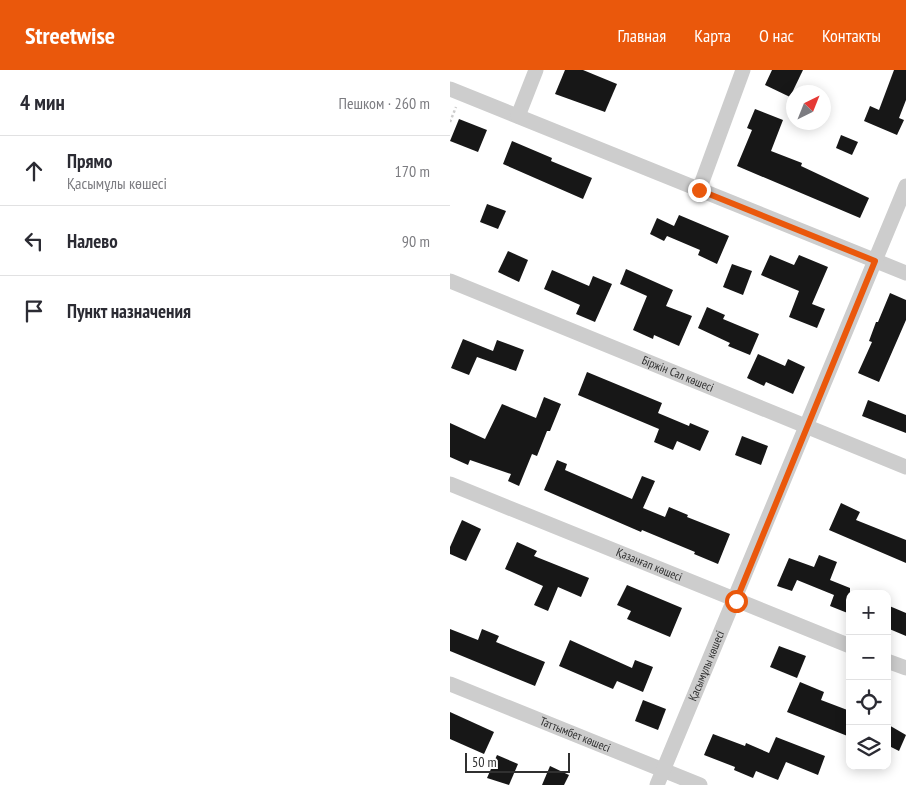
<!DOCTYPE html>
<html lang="ru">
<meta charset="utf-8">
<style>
body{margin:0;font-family:"PT Sans Narrow",sans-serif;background:#f7f7f7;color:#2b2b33}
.controls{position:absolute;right:15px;bottom:15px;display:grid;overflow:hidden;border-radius:10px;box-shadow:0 2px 12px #0003}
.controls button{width:45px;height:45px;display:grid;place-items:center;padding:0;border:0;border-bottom:1px solid #e1e1e2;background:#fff;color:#2b2b33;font:25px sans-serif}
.compass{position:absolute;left:336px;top:15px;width:45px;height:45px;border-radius:50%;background:#fff;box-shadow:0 2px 12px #0003;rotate:43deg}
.scale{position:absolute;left:15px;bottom:12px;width:105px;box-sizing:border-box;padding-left:5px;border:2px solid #303030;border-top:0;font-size:14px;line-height:18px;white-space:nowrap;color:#303030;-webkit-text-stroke:4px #fff;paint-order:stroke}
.stop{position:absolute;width:15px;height:15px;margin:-11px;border:4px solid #ea580c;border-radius:50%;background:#fff}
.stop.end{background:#ea580c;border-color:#fff;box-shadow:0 1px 5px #0008}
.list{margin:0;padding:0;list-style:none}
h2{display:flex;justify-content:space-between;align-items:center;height:65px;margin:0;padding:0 20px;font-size:21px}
h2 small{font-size:16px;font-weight:400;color:#7c7c81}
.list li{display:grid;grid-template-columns:32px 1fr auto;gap:15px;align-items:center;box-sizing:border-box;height:70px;padding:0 20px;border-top:1px solid #e1e1e2}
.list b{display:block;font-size:19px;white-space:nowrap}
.list p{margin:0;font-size:16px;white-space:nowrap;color:#7c7c81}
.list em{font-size:16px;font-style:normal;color:#7c7c81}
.icon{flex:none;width:28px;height:28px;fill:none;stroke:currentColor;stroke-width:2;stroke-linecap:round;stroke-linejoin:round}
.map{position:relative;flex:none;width:456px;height:715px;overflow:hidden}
header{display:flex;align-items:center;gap:30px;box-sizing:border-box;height:70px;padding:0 25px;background:#ea580c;color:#fff}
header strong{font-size:24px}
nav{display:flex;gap:28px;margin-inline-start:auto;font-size:18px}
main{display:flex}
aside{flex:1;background:#fff}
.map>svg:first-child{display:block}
</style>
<header>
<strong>Streetwise</strong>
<nav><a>Главная</a><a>Карта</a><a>О нас</a><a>Контакты</a></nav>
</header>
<main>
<aside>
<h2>4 мин<small>Пешком · 260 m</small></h2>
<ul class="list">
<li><svg class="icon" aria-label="ahead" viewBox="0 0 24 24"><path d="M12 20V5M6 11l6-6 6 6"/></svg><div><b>Прямо</b><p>Қасымұлы көшесі</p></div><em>170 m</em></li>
<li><svg class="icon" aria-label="left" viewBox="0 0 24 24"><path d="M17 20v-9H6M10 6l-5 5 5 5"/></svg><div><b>Налево</b></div><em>90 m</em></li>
<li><svg class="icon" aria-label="arrive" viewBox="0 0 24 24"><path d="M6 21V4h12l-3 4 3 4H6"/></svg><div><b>Пункт назначения</b></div></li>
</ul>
</aside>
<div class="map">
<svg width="456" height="715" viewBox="0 0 456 715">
<rect width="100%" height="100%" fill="#fff"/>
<g fill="#171717">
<polygon points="115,0 133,0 167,14 155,42 105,24"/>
<polygon points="322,0 353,0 340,27 315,15"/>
<polygon points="444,0 456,0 456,30 449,48 454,50 447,65 414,51 420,36 429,40"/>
<polygon points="305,39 333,50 321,81 352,93 351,96 419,128 410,148 287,96 302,60 297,58"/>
<polygon points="9,49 37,60 28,82 0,71"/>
<polygon points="391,65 408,72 402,85 386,78"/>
<polygon points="62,71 102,88 101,91 142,108 133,129 53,94"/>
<polygon points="37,134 56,141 48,159 30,152"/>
<polygon points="229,145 279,166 267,194 248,185 250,180 217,166 214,171 200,164 207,148 224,156"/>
<polygon points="58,181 78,190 69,212 48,202"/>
<polygon points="320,185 344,195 349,185 378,197 362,234 375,239 367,258 339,247 349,221 311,205"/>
<polygon points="282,194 302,201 293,225 273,217"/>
<polygon points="176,199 223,220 216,236 242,246 229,276 204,265 203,269 183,260 197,226 170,214"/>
<polygon points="102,200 139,216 143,206 162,214 145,252 126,244 130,235 94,219"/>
<polygon points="440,223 456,230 456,250 429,312 408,303 422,272 419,271 426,252 428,252"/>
<polygon points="257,237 275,245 273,249 309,264 300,285 278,276 280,273 248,258"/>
<polygon points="13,269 43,281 47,270 74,280 66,301 27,287 19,305 1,298"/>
<polygon points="308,284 335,296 338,289 355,297 343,324 316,312 314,316 297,308"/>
<polygon points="137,302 212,333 208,343 239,356 240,353 259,361 250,381 227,371 223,380 204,372 209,359 128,325"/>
<polygon points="94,327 111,334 100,361 97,361 87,386 82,384 69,416 58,411 61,404 20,390 18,395 0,387 0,353 35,369 52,334 86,348"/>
<polygon points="418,330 456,345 456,363 412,346"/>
<polygon points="292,366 318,376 311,395 285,385"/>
<polygon points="107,390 117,394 115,400 182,429 192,406 205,411 193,438 215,447 219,437 238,445 237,447 280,464 268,494 244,484 245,482 192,460 191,462 94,420"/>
<polygon points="391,433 410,442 406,450 456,470 456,493 379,460"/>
<polygon points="12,450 31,459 16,491 0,484 0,477"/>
<polygon points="67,472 87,481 84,486 139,508 131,527 108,517 98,541 84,535 93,516 55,499"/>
<polygon points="369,485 387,492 380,510 400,518 400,544 380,536 384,525 347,510 342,521 327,516 339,488 364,497"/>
<polygon points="177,515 232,538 220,567 177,549 181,541 167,535"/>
<polygon points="437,535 456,543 456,566 437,558"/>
<polygon points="0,559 28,570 32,559 49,566 46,572 95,592 85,616 0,581"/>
<polygon points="120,570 182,598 185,590 203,597 193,622 167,611 163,619 109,596"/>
<polygon points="329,576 356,586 347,608 320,597"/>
<polygon points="350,612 374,622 371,630 400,641 400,667 337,642"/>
<polygon points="193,630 216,639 208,660 185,651"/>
<polygon points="0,642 44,662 34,684 0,669"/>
<polygon points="437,654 456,665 449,681 437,675"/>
<polygon points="263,664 295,676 296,673 319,683 326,667 375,686 368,705 336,692 328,710 306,701 303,708 284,700 285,697 254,685"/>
<polygon points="47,685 68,694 59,715 37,708"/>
<polygon points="100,696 119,705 114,715 92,715"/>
</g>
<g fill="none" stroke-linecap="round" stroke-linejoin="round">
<polyline stroke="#cdcdcd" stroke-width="2.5" stroke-dasharray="2.5 2.5" stroke-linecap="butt" points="0,52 6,37"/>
<g stroke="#cdcdcd" stroke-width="15">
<polyline points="0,19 456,203"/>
<polyline points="68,46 86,0"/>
<polyline points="249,120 293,0"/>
<path id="s1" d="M0,211L456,397"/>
<path id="s2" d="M0,414L400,576"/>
<polyline points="437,591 456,598"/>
<path id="s3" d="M0,614L250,715"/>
<path id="s4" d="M207,715L456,116"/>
</g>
</g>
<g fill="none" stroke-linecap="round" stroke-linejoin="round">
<polyline stroke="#ea580c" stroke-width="6" points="249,120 425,191 286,531"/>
</g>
<g text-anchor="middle" stroke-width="5" stroke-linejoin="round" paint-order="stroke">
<g font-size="12" fill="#303030" stroke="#fff">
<text dy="4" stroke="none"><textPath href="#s1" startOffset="246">Біржін Сал көшесі</textPath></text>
<text dy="4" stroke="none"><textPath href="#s2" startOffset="215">Қазанғап көшесі</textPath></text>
<text dy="4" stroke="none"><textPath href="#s4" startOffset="129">Қасымұлы көшесі</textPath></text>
<text dy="4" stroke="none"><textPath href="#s3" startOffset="135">Таттымбет көшесі</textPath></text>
</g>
</g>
</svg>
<div class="controls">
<button>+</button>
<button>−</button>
<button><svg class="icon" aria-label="locate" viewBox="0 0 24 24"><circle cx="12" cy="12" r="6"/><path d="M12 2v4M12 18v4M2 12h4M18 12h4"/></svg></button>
<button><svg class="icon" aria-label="layers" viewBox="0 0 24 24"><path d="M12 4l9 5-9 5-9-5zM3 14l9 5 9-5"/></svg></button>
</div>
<svg class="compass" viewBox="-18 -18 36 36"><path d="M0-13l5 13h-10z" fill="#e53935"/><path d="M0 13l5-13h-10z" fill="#7c7c81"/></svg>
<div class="scale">50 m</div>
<div class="stop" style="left:286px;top:531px"></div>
<div class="stop end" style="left:249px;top:120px"></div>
</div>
</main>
